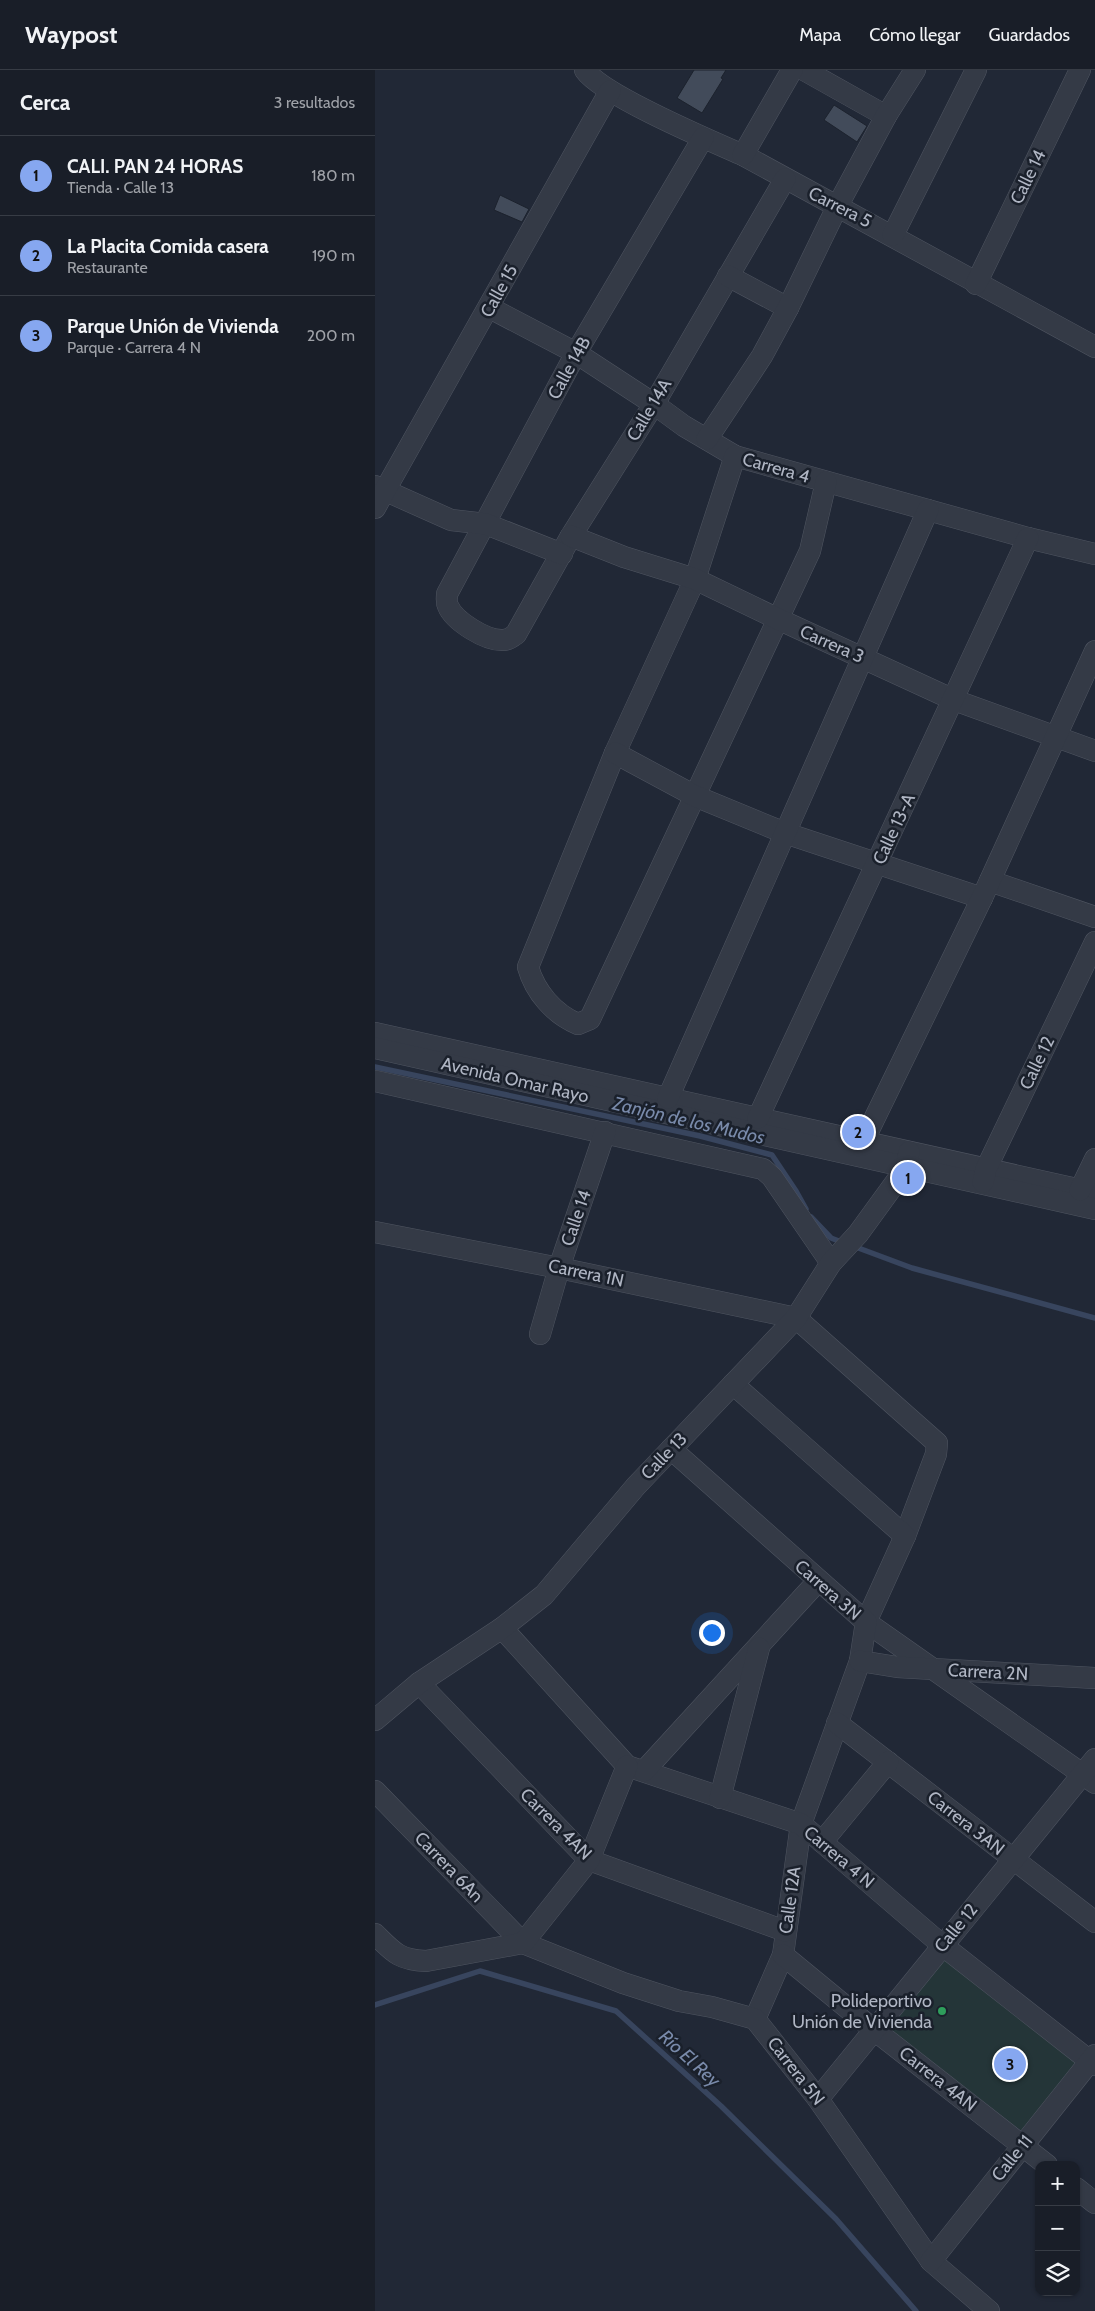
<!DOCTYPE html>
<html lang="es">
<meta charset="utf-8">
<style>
body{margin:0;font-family:Cabin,sans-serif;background:#262b34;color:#f1f3f6}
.controls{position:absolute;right:15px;bottom:15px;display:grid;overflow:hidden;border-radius:10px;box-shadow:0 1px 4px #0004}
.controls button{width:45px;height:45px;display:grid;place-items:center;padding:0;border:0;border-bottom:1px solid #373c45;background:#191e28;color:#f1f3f6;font:25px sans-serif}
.you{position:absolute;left:336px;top:1562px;width:18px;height:18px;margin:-12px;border:4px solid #fff;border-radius:50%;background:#1a73e8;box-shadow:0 0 0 8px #1a73e833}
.badge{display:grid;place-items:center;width:32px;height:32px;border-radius:50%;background:#86a7f0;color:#111;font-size:16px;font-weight:700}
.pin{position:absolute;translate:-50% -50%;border:2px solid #fff;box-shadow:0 1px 5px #0006}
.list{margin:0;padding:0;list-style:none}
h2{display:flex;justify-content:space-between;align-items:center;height:65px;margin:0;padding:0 20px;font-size:21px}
h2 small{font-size:16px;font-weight:400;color:#9fa2a8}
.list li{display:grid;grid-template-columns:32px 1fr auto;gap:15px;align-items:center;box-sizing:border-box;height:80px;padding:0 20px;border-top:1px solid #373c45}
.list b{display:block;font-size:19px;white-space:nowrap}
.list p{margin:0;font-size:16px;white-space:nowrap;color:#9fa2a8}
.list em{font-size:16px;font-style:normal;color:#9fa2a8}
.icon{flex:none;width:28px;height:28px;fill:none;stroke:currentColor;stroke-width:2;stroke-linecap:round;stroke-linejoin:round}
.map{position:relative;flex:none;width:720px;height:2241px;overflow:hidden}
header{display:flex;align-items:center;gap:30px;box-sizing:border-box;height:70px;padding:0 25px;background:#191e28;border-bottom:1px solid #373c45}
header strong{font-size:24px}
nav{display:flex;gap:28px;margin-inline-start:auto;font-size:18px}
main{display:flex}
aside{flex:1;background:#191e28}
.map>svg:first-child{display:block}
</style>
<header>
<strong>Waypost</strong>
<nav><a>Mapa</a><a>Cómo llegar</a><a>Guardados</a></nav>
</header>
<main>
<aside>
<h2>Cerca<small>3 resultados</small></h2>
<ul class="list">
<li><span class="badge">1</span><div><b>CALI. PAN 24 HORAS</b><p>Tienda · Calle 13</p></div><em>180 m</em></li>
<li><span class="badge">2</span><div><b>La Placita Comida casera</b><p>Restaurante</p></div><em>190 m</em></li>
<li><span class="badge">3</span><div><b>Parque Unión de Vivienda</b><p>Parque · Carrera 4 N</p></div><em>200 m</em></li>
</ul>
</aside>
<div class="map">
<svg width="720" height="2241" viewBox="0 0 720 2241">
<rect width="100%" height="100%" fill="#212836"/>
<polygon fill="#243538" points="570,1884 707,1990 648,2062 512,1957"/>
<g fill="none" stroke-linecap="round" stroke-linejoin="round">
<g stroke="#38455e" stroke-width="5.5">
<polyline points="0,997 325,1066 397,1085 421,1121 431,1139"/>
<polyline points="436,1147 456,1168 469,1173"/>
<polyline points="478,1176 537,1198 720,1248"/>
<polyline points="0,1935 105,1901 241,1941 346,2036 461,2149 541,2241"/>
</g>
</g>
<g fill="#424b5a" stroke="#1c222d">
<polygon points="319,0 351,0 346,8 348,9 327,43 302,28"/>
<polygon points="459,35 492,56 482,72 449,50"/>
<polygon points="125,125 154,139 147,152 119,140"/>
</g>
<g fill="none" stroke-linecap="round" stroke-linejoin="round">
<defs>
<g id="minor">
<path d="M210,0C227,25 336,71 368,85L720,277"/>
<polyline points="429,0 511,46"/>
<path d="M328,68L201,283L72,524C72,528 71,532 73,536C79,551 111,571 128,570C134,570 137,567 141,564L196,466L279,334L410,109"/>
<polyline points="368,85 417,0"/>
<polyline points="518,165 601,0"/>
<polyline points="353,206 413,238"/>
<polyline points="601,214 705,0"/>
<polyline points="115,238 201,283 279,334 309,356 360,386 653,468 720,484"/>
<polyline points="332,369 387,286 413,238 463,135 511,46 540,0"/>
<path d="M360,386L320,509L240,683L153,897C160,922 179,944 203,954L215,949L435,481L451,412"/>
<polyline points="0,416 76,450 111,454 187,484"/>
<polyline points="0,438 235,21"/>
<polyline points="196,466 249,487 320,509 403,549 579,630 720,681"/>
<polyline points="240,683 320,726 410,763 607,828"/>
<polyline points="615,811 720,847"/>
<polyline points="0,963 720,1123"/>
<polyline points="0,978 720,1139"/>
<polyline points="0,1011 388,1099 397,1107 456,1193"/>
<polyline points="293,1028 553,440"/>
<polyline points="383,1048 653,468"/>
<polyline points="488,1072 607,828 720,581"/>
<polyline points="608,1112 611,1099 720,872"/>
<polyline points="705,1120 720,1089"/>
<polyline points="0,1162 184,1198 421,1248 562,1373 561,1384 530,1466"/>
<polyline points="165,1264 184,1198 230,1062"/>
<polyline points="358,1314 530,1466 491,1552 558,1599 720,1608"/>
<polyline points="296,1379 491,1552 485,1591 426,1754 408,1885 380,1949"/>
<polyline points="127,1558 252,1696 426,1754 567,1875 720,1995"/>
<polyline points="485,1591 522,1597 558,1599 720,1713"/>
<polyline points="44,1613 214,1790 410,1861"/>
<polyline points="0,1650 44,1613 127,1558 169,1525 261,1416 421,1248 456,1193 483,1164 531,1098 534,1082"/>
<polyline points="462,1653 720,1852"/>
<polyline points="269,1701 443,1511"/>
<polyline points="0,1721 148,1873 248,1913 304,1931 337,1937 380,1949 443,2029 556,2191 614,2241"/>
<polyline points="345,1728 384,1578"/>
<polyline points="447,1772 513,1692"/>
<path d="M0,1864C18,1882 24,1890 51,1891L148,1873L214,1790L252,1696"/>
<polyline points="408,1885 498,1959 672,2095"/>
<polyline points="443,2029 720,1689"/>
<polyline points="701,2118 720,2133"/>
<polyline points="556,2191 720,1985"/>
</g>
</defs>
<use href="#minor" stroke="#4f5561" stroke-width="22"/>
<use href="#minor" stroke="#343a46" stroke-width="21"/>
</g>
<circle fill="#2e9e5b" stroke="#1a202b" stroke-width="2" cx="567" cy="1941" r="5"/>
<g text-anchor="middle" stroke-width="5" stroke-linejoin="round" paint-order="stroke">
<g font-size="18" fill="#afb5c3" stroke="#1a202b">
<text transform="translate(653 107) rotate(-64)" y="6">Calle 14</text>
<text transform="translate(465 137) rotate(27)" y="6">Carrera 5</text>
<text transform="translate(124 221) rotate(-61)" y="6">Calle 15</text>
<text transform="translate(194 298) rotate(-61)" y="6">Calle 14B</text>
<text transform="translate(274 340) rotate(-59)" y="6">Calle 14A</text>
<text transform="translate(401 398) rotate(16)" y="6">Carrera 4</text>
<text transform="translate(457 574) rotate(24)" y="6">Carrera 3</text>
<text transform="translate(519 759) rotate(-65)" y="6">Calle 13-A</text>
<text transform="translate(662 993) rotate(-64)" y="6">Calle 12</text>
<text transform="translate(140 1010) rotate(13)" y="6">Avenida Omar Rayo</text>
<text transform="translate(201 1148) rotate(-71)" y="6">Calle 14</text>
<text transform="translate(211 1203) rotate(12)" y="6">Carrera 1N</text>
<text transform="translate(289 1386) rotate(-46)" y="6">Calle 13</text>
<text transform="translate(453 1520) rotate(41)" y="6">Carrera 3N</text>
<text transform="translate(613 1602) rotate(3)" y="6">Carrera 2N</text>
<text transform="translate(591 1753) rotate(38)" y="6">Carrera 3AN</text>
<text transform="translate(181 1754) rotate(45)" y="6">Carrera 4AN</text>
<text transform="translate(464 1787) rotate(40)" y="6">Carrera 4 N</text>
<text transform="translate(74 1797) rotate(46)" y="6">Carrera 6An</text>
<text transform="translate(415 1830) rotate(-82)" y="6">Calle 12A</text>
<text transform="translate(581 1858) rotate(-51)" y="6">Calle 12</text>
<text transform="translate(421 2001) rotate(52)" y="6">Carrera 5N</text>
<text transform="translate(563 2009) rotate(38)" y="6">Carrera 4AN</text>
<text transform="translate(637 2088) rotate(-51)" y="6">Calle 11</text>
</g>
<g font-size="18" fill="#afb5c3" stroke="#1a202b" text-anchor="end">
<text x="557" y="1937">Polideportivo<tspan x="557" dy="21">Unión de Vivienda</tspan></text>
</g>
<g font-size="19" font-style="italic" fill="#798aaa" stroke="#1a202b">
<text transform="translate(314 1050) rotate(13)" y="7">Zanjón de los Mudos</text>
<text transform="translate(315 1988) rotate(42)" y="7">Río El Rey</text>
</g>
</g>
</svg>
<div class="controls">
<button>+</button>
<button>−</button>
<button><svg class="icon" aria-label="layers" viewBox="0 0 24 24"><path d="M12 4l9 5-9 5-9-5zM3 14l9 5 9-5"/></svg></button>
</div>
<div class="you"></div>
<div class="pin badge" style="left:533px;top:1108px">1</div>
<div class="pin badge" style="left:483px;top:1062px">2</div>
<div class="pin badge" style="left:635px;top:1994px">3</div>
</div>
</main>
